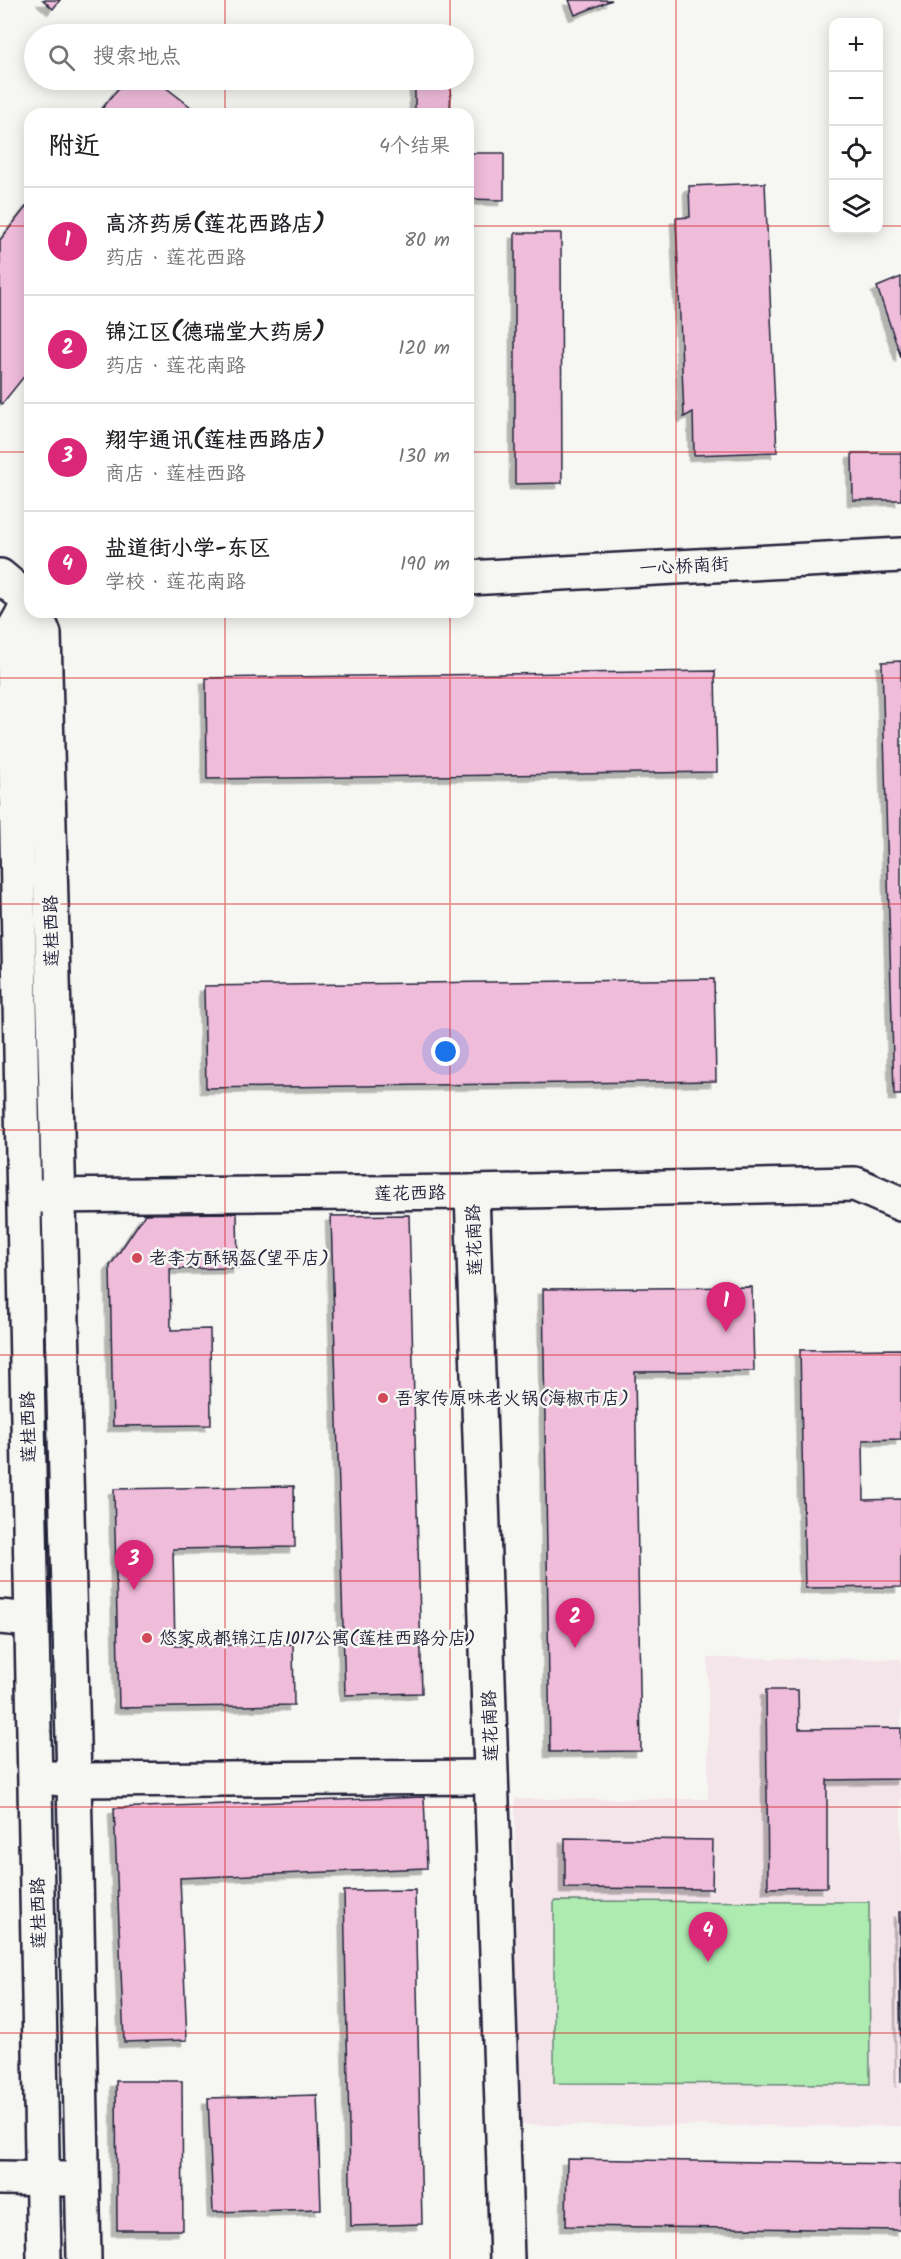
<!DOCTYPE html>
<html lang="zh">
<meta charset="utf-8">
<style>
body{margin:0;font-family:Kalam,"LXGW WenKai TC",sans-serif;background:#f2f2f2;color:#202124}
.controls{position:absolute;right:18px;top:18px;display:grid;overflow:hidden;border-radius:12px;box-shadow:0 3px 15px #0003}
.controls button{width:54px;height:54px;display:grid;place-items:center;padding:0;border:0;border-bottom:2px solid #e0e0e0;background:#fff;color:#202124;font:30px sans-serif}
.you{position:absolute;left:446px;top:1052px;width:21px;height:21px;margin:-15px;border:4px solid #fff;border-radius:50%;background:#1a73e8;box-shadow:0 0 0 9px #1a73e833}
.badge{display:grid;place-items:center;width:39px;height:39px;border-radius:50%;background:#db2777;color:#fff;font-size:20px;font-weight:700}
.pin{position:absolute;translate:-50% -50px;filter:drop-shadow(0 2px 3px #0008)}
.pin::after{content:'';position:absolute;top:32px;width:21px;height:18px;background:inherit;clip-path:polygon(0 0,100% 0,50% 100%)}
.list{margin:0;padding:0;list-style:none}
h2{display:flex;justify-content:space-between;align-items:center;height:78px;margin:0;padding:0 24px;font-size:26px}
h2 small{font-size:20px;font-weight:400;color:#757577}
.list li{display:grid;grid-template-columns:39px 1fr auto;gap:18px;align-items:center;box-sizing:border-box;height:108px;padding:0 24px;border-top:2px solid #e0e0e0}
.list b{display:block;font-size:22px;white-space:nowrap}
.list p{margin:0;font-size:20px;white-space:nowrap;color:#757577}
.list em{font-size:20px;font-style:normal;color:#757577}
.icon{flex:none;width:33px;height:33px;fill:none;stroke:currentColor;stroke-width:2;stroke-linecap:round;stroke-linejoin:round}
.map{position:relative;flex:none;width:901px;height:2259px;overflow:hidden}
.search{position:absolute;background:#fff;box-shadow:0 3px 15px #0003;left:24px;top:24px;width:450px;height:66px;display:flex;align-items:center;gap:15px;box-sizing:border-box;padding:0 21px;border-radius:33px;color:#757577;font-size:22px}
.panel{position:absolute;background:#fff;box-shadow:0 3px 15px #0003;left:24px;top:108px;width:450px;height:510px;border-radius:18px}
.map>svg:first-child{display:block}
</style>
<div class="map">
<svg width="901" height="2259" viewBox="0 0 901 2259">
<defs>
<filter id="shadow"><feDropShadow dx="-5.5" dy="5.5" stdDeviation="0" flood-color="#0004"/></filter>
</defs>
<rect width="100%" height="100%" fill="#f6f6f2"/>
<filter id="ink" filterUnits="userSpaceOnUse"><feTurbulence type="fractalNoise" baseFrequency=".0167" numOctaves="2"/><feDisplacementMap in="SourceGraphic" scale="12" xChannelSelector="R" yChannelSelector="G"/><feConvolveMatrix kernelMatrix="1 2 1 2 8 2 1 2 1" color-interpolation-filters="sRGB"/></filter>
<g filter="url(#ink)">
<polygon fill="#f4e5eb" points="708,1658 901,1659 901,2126 517,2125 515,1799 708,1799"/>
<polygon fill="#aeebb1" stroke="#688676" stroke-width="1.5" points="554,1901 869,1902 870,2084 554,2083"/>
<g fill="#efbcda" stroke="#22223b" stroke-width="1.5" filter="url(#shadow)">
<polygon points="43,0 60,0 53,9"/>
<polygon points="569,0 612,0 575,15"/>
<polygon points="125,80 156,80 200,114 98,114"/>
<polygon points="415,80 451,80 450,114 415,114"/>
<polygon points="468,153 504,153 504,200 468,199"/>
<polygon points="765,183 777,452 694,455 693,412 684,417 676,218 690,217 689,186"/>
<polygon points="30,202 30,369 2,404 0,402 0,240"/>
<polygon points="515,233 561,233 562,483 515,484"/>
<polygon points="901,277 901,357 877,287"/>
<polygon points="852,453 901,453 901,500 853,500"/>
<polygon points="901,661 901,1095 894,1095 882,662"/>
<polygon points="715,671 717,772 207,779 206,678"/>
<polygon points="714,979 716,1081 206,1088 204,986"/>
<polygon points="237,1213 238,1268 170,1269 171,1330 210,1329 211,1425 113,1426 110,1266 145,1214"/>
<polygon points="409,1215 422,1693 345,1695 331,1216"/>
<polygon points="752,1287 754,1371 635,1372 641,1751 550,1752 543,1289"/>
<polygon points="901,1349 901,1439 863,1440 864,1500 901,1499 901,1587 805,1588 800,1350"/>
<polygon points="294,1486 295,1547 173,1549 175,1646 293,1644 294,1705 119,1708 114,1489"/>
<polygon points="766,1690 798,1690 799,1729 901,1728 901,1779 827,1780 827,1887 768,1888"/>
<polygon points="424,1797 427,1868 180,1878 187,2040 124,2042 114,1808"/>
<polygon points="565,1838 713,1840 712,1889 565,1888"/>
<polygon points="415,1890 422,2224 351,2226 344,1891"/>
<polygon points="899,1912 901,1912 901,2082"/>
<polygon points="116,2081 182,2081 183,2230 117,2230"/>
<polygon points="317,2095 321,2209 213,2212 208,2098"/>
<polygon points="567,2159 901,2164 901,2230 566,2226"/>
</g>
<g fill="none" stroke-linecap="round" stroke-linejoin="round">
<defs>
<g id="street">
<polyline points="0,576 30,601"/>
<polyline points="468,578 901,555"/>
<polyline points="30,601 13,631 44,2259"/>
<polyline points="35,612 44,634 74,1780 84,2259"/>
<polyline points="472,1192 507,2259"/>
<polyline points="38,1196 472,1192 855,1184 901,1204"/>
<polyline points="0,1617 32,1620"/>
<polyline points="52,1778 74,1780 491,1777"/>
<polyline points="0,2178 65,2179"/>
</g>
</defs>
<use href="#street" stroke="#22223b" stroke-width="38"/>
<use href="#street" stroke="#f6f6f2" stroke-width="33"/>
</g>
</g>
<path fill="none" stroke="#d62828" stroke-width="1.5" stroke-opacity="0.55" d="M225,0V34M450,0V34M676,0V2259M225,80V114M450,80V114M0,226H30M468,226H834M878,226H901M0,452H30M468,452H901M225,612V2259M450,612V2259M0,678H901M0,904H901M0,1130H901M0,1355H901M0,1581H901M0,1807H901M0,2033H901"/>
<g fill="#d1495b" stroke="#f6f6f2" stroke-width="2">
<circle cx="137" cy="1258" r="6"/>
<circle cx="383" cy="1398" r="6"/>
<circle cx="147" cy="1638" r="6"/>
</g>
<g text-anchor="middle" stroke-width="5" stroke-linejoin="round" paint-order="stroke">
<g font-size="18" fill="#22223b" stroke="#f6f6f2">
<text transform="translate(684 566) rotate(-3)" y="6">一心桥南街</text>
<text transform="translate(51 931) rotate(-91)" y="6">莲桂西路</text>
<text transform="translate(410 1193) rotate(-1)" y="6">莲花西路</text>
<text transform="translate(474 1240) rotate(-92)" y="6">莲花南路</text>
<text transform="translate(28 1427) rotate(-91)" y="6">莲桂西路</text>
<text transform="translate(490 1726) rotate(-92)" y="6">莲花南路</text>
<text transform="translate(38 1913) rotate(-91)" y="6">莲桂西路</text>
</g>
<g font-size="18" fill="#22223b" stroke="#f6f6f2" text-anchor="start">
<text x="149" y="1264">老李方酥锅盔(望平店)</text>
<text x="395" y="1404">吾家传原味老火锅(海椒市店)</text>
<text x="159" y="1644">悠家成都锦江店1017公寓(莲桂西路分店)</text>
</g>
</g>
</svg>
<div class="controls">
<button>+</button>
<button>−</button>
<button><svg class="icon" aria-label="locate" viewBox="0 0 24 24"><circle cx="12" cy="12" r="6"/><path d="M12 2v4M12 18v4M2 12h4M18 12h4"/></svg></button>
<button><svg class="icon" aria-label="layers" viewBox="0 0 24 24"><path d="M12 4l9 5-9 5-9-5zM3 14l9 5 9-5"/></svg></button>
</div>
<div class="you"></div>
<div class="pin badge" style="left:726px;top:1332px">1</div>
<div class="pin badge" style="left:575px;top:1648px">2</div>
<div class="pin badge" style="left:134px;top:1590px">3</div>
<div class="pin badge" style="left:708px;top:1962px">4</div>
<div class="search"><svg class="icon" aria-label="search" viewBox="0 0 24 24"><circle cx="10" cy="10" r="6"/><path d="M15 15l6 6"/></svg>搜索地点</div>
<section class="panel">
<h2>附近<small>4个结果</small></h2>
<ul class="list">
<li><span class="badge">1</span><div><b>高济药房(莲花西路店)</b><p>药店 · 莲花西路</p></div><em>80 m</em></li>
<li><span class="badge">2</span><div><b>锦江区(德瑞堂大药房)</b><p>药店 · 莲花南路</p></div><em>120 m</em></li>
<li><span class="badge">3</span><div><b>翔宇通讯(莲桂西路店)</b><p>商店 · 莲桂西路</p></div><em>130 m</em></li>
<li><span class="badge">4</span><div><b>盐道街小学-东区</b><p>学校 · 莲花南路</p></div><em>190 m</em></li>
</ul>
</section>
</div>
